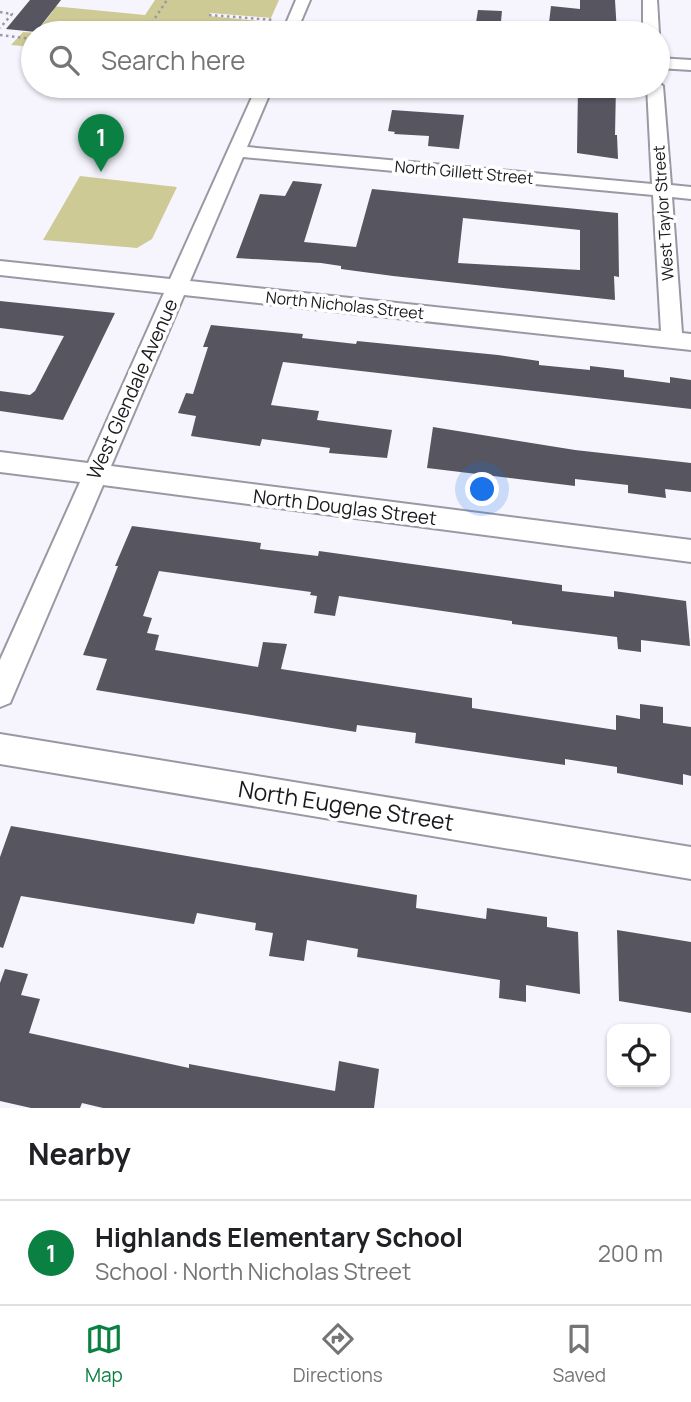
<!DOCTYPE html>
<meta charset="utf-8">
<style>
body{margin:0;font-family:Manrope,sans-serif;background:#f6f6f6;color:#202124}
.controls{position:absolute;right:21px;bottom:21px;display:grid;overflow:hidden;border-radius:14px;box-shadow:0 2px 5px #0004}
.controls button{width:63px;height:63px;display:grid;place-items:center;padding:0;border:0;border-bottom:2px solid #e0e0e0;background:#fff;color:#202124;font:35px sans-serif}
.you{position:absolute;left:483px;top:490px;width:24px;height:24px;margin:-18px;border:5px solid #fff;border-radius:50%;background:#1a73e8;box-shadow:0 0 0 10px #1a73e833}
.badge{display:grid;place-items:center;width:46px;height:46px;border-radius:50%;background:#0b8043;color:#fff;font-size:23px;font-weight:700}
.pin{position:absolute;translate:-50% -58px;filter:drop-shadow(0 2px 4px #0008)}
.pin::after{content:'';position:absolute;top:37px;width:24px;height:21px;background:inherit;clip-path:polygon(0 0,100% 0,50% 100%)}
.list{margin:0;padding:0;list-style:none}
h2{display:flex;justify-content:space-between;align-items:center;height:91px;margin:0;padding:0 28px;font-size:30px}
h2 small{font-size:23px;font-weight:400;color:#757577}
.list li{display:grid;grid-template-columns:46px 1fr auto;gap:21px;align-items:center;box-sizing:border-box;height:105px;padding:0 28px;border-top:2px solid #e0e0e0}
.list b{display:block;font-size:26px;white-space:nowrap}
.list p{margin:0;font-size:23px;white-space:nowrap;color:#757577}
.list em{font-size:23px;font-style:normal;color:#757577}
.icon{flex:none;width:38px;height:38px;fill:none;stroke:currentColor;stroke-width:2;stroke-linecap:round;stroke-linejoin:round}
.map{position:relative;flex:none;width:691px;height:1108px;overflow:hidden}
.search{position:absolute;background:#fff;box-shadow:0 2px 5px #0004;left:21px;right:21px;top:21px;height:77px;display:flex;align-items:center;gap:18px;box-sizing:border-box;padding:0 24px;border-radius:38px;color:#757577;font-size:26px}
.sheet{height:196px;background:#fff}
nav{display:flex;justify-content:space-around;align-items:center;box-sizing:border-box;height:98px;border-top:2px solid #e0e0e0;background:#fff;font-size:19px;color:#757577}
nav a{display:grid;justify-items:center;gap:4px}
nav .on{color:#0b8043}
.map>svg:first-child{display:block}
</style>
<div class="map">
<svg width="691" height="1108" viewBox="0 0 691 1108">
<rect width="100%" height="100%" fill="#f6f5fe"/>
<g fill="#ceca96">
<polygon points="155,0 279,0 271,18 210,13 209,16 269,22 263,33 33,33 33,47 11,45 23,32 36,33 53,11 52,6 145,15"/>
<polygon points="80,176 177,187 152,239 137,248 43,240"/>
</g>
<g fill="#575660" fill-rule="evenodd">
<polygon points="30,0 61,0 36,32 6,29"/>
<polygon points="580,0 615,0 617,33 548,31 551,6 580,9"/>
<polygon points="478,10 502,11 500,31 475,29"/>
<polygon points="578,86 616,86 615,135 617,135 618,159 577,153"/>
<polygon points="392,110 464,115 459,149 428,146 429,136 394,134 395,132 388,131"/>
<path d="M293,181L322,184L304,242L356,247L372,189L618,213L619,277L614,276L615,300L393,276L341,269V266L321,263L236,258L260,194L285,196ZM463,218L580,230V270L458,263Z"/>
<polygon points="0,301 115,313 63,420 0,411 0,391 30,395 35,391 64,336 0,328"/>
<polygon points="211,325 303,334 302,338 356,344 357,341 498,355 539,361 539,365 590,370 590,366 624,370 624,377 670,383 670,377 691,380 691,409 283,362 271,405 319,411 317,420 392,430 387,458 329,453 330,448 262,439 260,446 191,436 196,416 178,413 186,393 193,394 208,347 203,347"/>
<polygon points="433,427 575,450 691,463 691,492 665,489 666,498 628,493 628,485 575,479 575,486 427,468"/>
<polygon points="132,526 261,543 260,549 318,556 319,551 562,585 562,591 614,597 614,591 686,601 690,646 641,640 641,652 618,649 617,637 512,624 512,621 339,596 335,616 314,613 317,596 310,595 311,592 159,571 143,616 152,618 147,633 159,635 155,650 258,667 263,642 287,644 281,669 472,698 472,708 616,730 616,715 640,719 640,704 663,707 663,723 691,727 691,776 683,774 683,785 617,773 617,767 565,759 565,765 415,743 416,733 357,725 356,732 96,690 107,659 83,655 118,566 115,566"/>
<polygon points="11,826 417,895 416,908 486,919 487,908 547,917 547,927 578,932 580,994 526,985 526,1002 499,998 500,980 357,957 358,949 307,940 304,961 269,956 273,933 255,930 256,923 197,913 194,924 21,896 3,948 0,947 0,857"/>
<polygon points="617,930 691,942 691,1013 619,1001"/>
<polygon points="5,969 28,974 21,995 40,999 29,1033 189,1068 189,1064 335,1091 339,1061 379,1069 374,1108 103,1108 82,1103 80,1108 31,1108 0,1101 0,983"/>
</g>
<g fill="none" stroke-linecap="round" stroke-linejoin="round">
<defs>
<g id="minor">
<polygon points="296,0 310,0 296,33 282,33"/>
<polygon points="643,0 657,0 659,33 658,34 643,33"/>
<polygon points="658,58 691,60 691,70 658,68"/>
<path d="M658,82L663,86L671,185L691,187V199L672,197L682,333L691,334V350L184,295L111,466L691,540V562L103,485L10,703L0,707V660L80,482L0,472V452L88,463L164,293L0,275V261L170,279L257,86H273L247,147L652,184L647,86H658ZM243,157L653,195L661,331L190,281Z"/>
<polygon points="0,734 691,847 691,879 0,764"/>
</g>
</defs>
<use href="#minor" stroke="#9a99a3" stroke-width="4"/>
<g stroke="#9b9aa1" stroke-width="2.5" stroke-dasharray="2.5 3.5" stroke-linecap="butt">
<polyline points="0,12 12,14 0,28"/>
<polyline points="209,15 274,20"/>
<polyline points="145,33 167,0"/>
<polyline points="0,35 33,39"/>
</g>
<use href="#minor" fill="#fff" fill-rule="evenodd"/>
</g>
<g text-anchor="middle" stroke-width="7" stroke-linejoin="round" paint-order="stroke">
<g font-size="16" fill="#19181c" stroke="#fff">
<text transform="translate(464 172) rotate(5)" y="6">North Gillett Street</text>
<text transform="translate(663 213) rotate(-94)" y="6">West Taylor Street</text>
<text transform="translate(345 305) rotate(6)" y="6">North Nicholas Street</text>
</g>
<g font-size="19" fill="#19181c" stroke="#fff">
<text transform="translate(132 389) rotate(-66)" y="7">West Glendale Avenue</text>
<text transform="translate(345 507) rotate(7)" y="7">North Douglas Street</text>
</g>
<g font-size="23" fill="#19181c" stroke="#fff">
<text transform="translate(346 806) rotate(9)" y="8">North Eugene Street</text>
</g>
</g>
</svg>
<div class="controls">
<button><svg class="icon" aria-label="locate" viewBox="0 0 24 24"><circle cx="12" cy="12" r="6"/><path d="M12 2v4M12 18v4M2 12h4M18 12h4"/></svg></button>
</div>
<div class="you"></div>
<div class="pin badge" style="left:101px;top:172px">1</div>
<div class="search"><svg class="icon" aria-label="search" viewBox="0 0 24 24"><circle cx="10" cy="10" r="6"/><path d="M15 15l6 6"/></svg>Search here</div>
</div>
<section class="sheet">
<h2>Nearby<small></small></h2>
<ul class="list">
<li><span class="badge">1</span><div><b>Highlands Elementary School</b><p>School · North Nicholas Street</p></div><em>200 m</em></li>
</ul>
</section>
<nav>
<a class="on"><svg class="icon" aria-label="map" viewBox="0 0 24 24"><path d="M3 6l6-2 6 2 6-2v14l-6 2-6-2-6 2zM9 4v14M15 6v14"/></svg>Map</a>
<a><svg class="icon" aria-label="directions" viewBox="0 0 24 24"><path d="M12 3l9 9-9 9-9-9zM9 14v-3h6M13 9l2 2-2 2"/></svg>Directions</a>
<a><svg class="icon" aria-label="saved" viewBox="0 0 24 24"><path d="M7 4h10v16l-5-4-5 4z"/></svg>Saved</a>
</nav>
